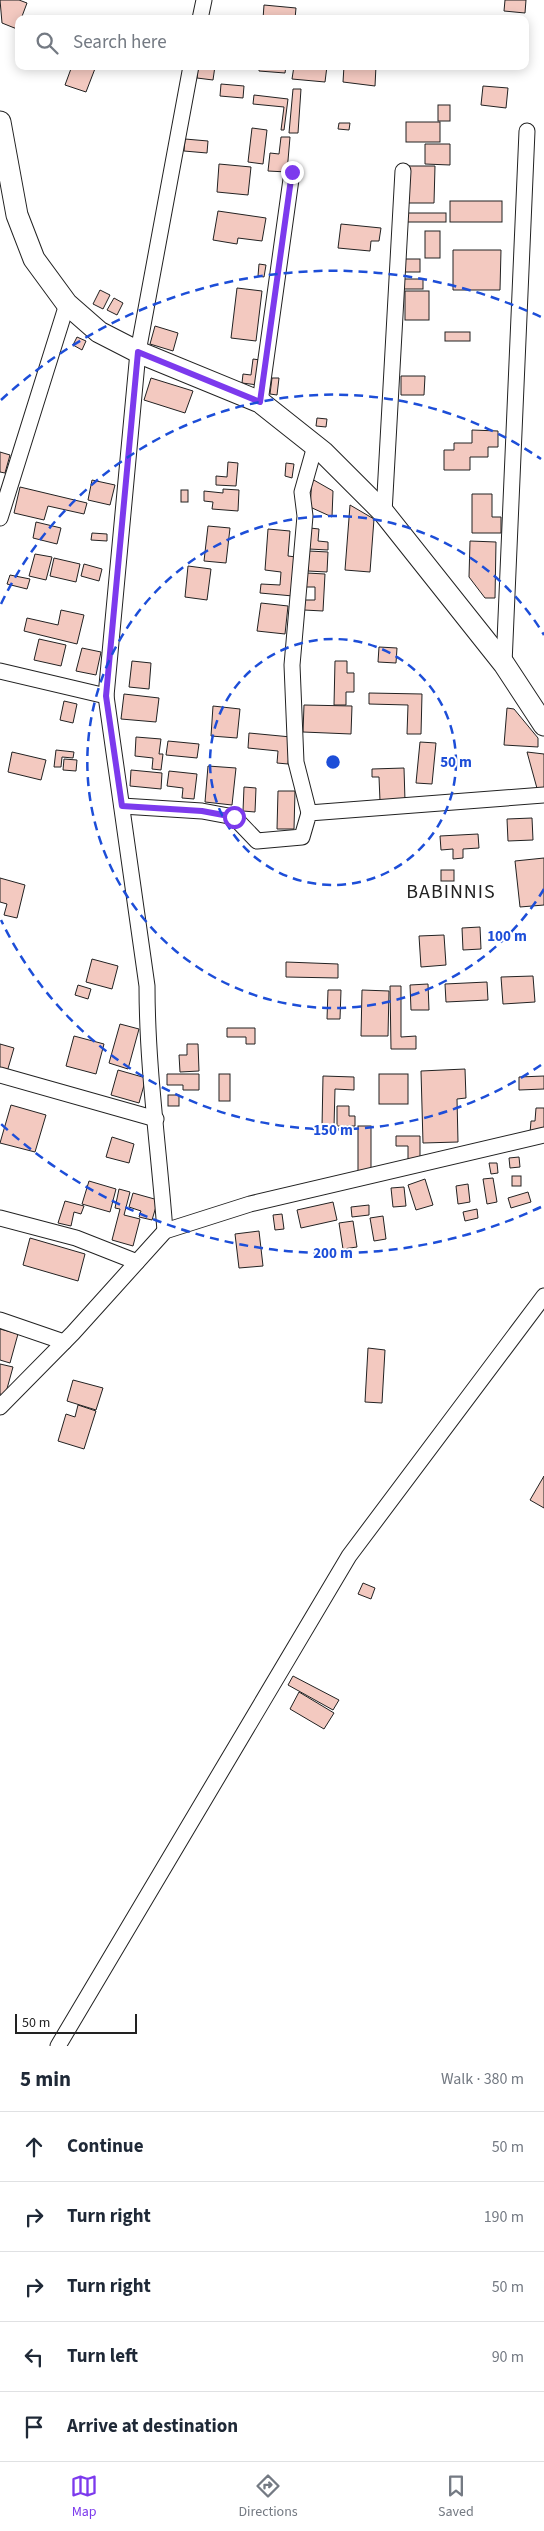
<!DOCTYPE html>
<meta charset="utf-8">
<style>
body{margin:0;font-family:"Source Sans 3",sans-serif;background:#f2f2f3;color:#1f2937}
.scale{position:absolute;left:15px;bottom:12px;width:122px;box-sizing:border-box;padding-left:5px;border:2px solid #222;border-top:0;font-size:14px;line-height:18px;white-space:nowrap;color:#222;-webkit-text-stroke:4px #fff;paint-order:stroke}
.stop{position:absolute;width:15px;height:15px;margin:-11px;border:4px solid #7c3aed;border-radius:50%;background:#fff}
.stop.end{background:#7c3aed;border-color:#fff;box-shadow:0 1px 5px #0008}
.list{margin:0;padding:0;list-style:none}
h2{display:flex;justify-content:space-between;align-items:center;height:65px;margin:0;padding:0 20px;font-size:21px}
h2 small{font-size:16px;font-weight:400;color:#747a83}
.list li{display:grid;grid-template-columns:32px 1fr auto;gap:15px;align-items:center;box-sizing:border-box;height:70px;padding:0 20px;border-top:1px solid #e0e1e3}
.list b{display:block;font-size:19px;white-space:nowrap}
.list em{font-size:16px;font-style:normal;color:#747a83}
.icon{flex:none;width:28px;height:28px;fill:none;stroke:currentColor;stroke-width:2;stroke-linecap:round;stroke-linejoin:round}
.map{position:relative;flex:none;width:544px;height:2046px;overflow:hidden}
.search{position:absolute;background:#fff;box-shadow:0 2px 12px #0003;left:15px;right:15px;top:15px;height:55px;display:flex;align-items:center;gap:12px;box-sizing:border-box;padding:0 18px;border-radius:10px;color:#747a83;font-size:19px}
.sheet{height:415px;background:#fff}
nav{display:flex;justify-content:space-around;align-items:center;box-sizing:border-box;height:70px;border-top:1px solid #e0e1e3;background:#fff;font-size:14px;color:#747a83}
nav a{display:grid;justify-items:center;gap:2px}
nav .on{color:#7c3aed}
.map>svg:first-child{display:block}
</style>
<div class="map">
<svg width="544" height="2046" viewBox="0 0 544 2046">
<rect width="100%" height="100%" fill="#fff"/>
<g fill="#f3c9c0" stroke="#222">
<polygon points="0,0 19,0 27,3 21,19 19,19 17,29 2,23"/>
<polygon points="505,0 526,0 525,13 504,11"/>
<polygon points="264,5 296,8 295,19 263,19"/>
<polygon points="72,66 96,66 86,92 65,85"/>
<polygon points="198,66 215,66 213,80 197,78"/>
<polygon points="259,66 286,66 285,73 259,71"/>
<polygon points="294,66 327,66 325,82 292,79"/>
<polygon points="344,66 376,66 375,86 343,82"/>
<polygon points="221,84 244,86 243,98 220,96"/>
<polygon points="483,86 508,88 506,108 481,105"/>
<polygon points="293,89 301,89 298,133 289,133"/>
<polygon points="254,95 288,99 284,130 281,130 284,107 253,104"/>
<rect x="438" y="105" width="12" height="16"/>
<rect x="406" y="122" width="34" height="20"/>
<polygon points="339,123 350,123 349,130 338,129"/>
<polygon points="252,128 267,130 263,164 248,162"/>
<polygon points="281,137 290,137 287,172 268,171 270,153 279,154"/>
<polygon points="185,139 208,141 207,153 184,151"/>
<polygon points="425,144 450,144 450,165 425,164"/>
<polygon points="219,164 251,167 248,195 217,192"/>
<polygon points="408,166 435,166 434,203 408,203"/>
<rect x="450" y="201" width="52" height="21"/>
<polygon points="218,211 266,218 262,241 238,238 237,244 213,240"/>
<rect x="406" y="213" width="40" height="9"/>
<polygon points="341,224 381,228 379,241 371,241 370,251 338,248"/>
<rect x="425" y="231" width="15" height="27"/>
<polygon points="453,250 501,250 500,290 453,290"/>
<rect x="404" y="259" width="16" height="13"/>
<polygon points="259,264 266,265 264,277 258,276"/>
<rect x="404" y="279" width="19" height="10"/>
<polygon points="237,288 262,291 256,341 231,338"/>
<polygon points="100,290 110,295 103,309 93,304"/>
<rect x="405" y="291" width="24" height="29"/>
<polygon points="114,298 123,303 117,315 107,310"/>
<polygon points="155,326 178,333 173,351 150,344"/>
<rect x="445" y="332" width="25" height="9"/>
<polygon points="77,337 86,341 82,350 73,345"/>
<polygon points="253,359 260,360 258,385 242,383 243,374 251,375"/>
<polygon points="401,376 425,376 424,395 401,395"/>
<polygon points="151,378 193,391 185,413 144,400"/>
<polygon points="272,378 279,378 277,395 270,394"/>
<polygon points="317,418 327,419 326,427 316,426"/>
<polygon points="472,430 498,431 498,447 488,447 488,457 470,457 470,470 444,470 444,450 454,450 454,443 472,443"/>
<polygon points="0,452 10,455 5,473 0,472"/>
<polygon points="228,462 238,463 236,486 216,485 216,476 227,477"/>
<polygon points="286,463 294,464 292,478 285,476"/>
<polygon points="312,479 333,491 332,517 310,507"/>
<polygon points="92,480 115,485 110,505 88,500"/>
<polygon points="20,487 87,503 84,514 48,506 44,520 14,513"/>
<polygon points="223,489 239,490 238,511 212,509 213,502 204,501 204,491 223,493"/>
<rect x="181" y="490" width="7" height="12"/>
<polygon points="472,494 492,494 492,517 501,517 501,533 472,533"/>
<polygon points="350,505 374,519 370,572 345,570"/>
<polygon points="36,522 61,528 57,544 33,538"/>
<polygon points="208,526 230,528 226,563 204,561"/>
<polygon points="310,528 319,529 318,541 328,542 328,550 309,549"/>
<polygon points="268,529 290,531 288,556 296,557 293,596 260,593 261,584 280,585 281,572 265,570"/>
<polygon points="92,533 107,534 107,541 91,540"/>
<polygon points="470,541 496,542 495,598 485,598 469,577"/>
<polygon points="309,551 328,552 327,572 308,571"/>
<polygon points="35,554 52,557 46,580 29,576"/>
<polygon points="54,558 80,564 76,582 50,576"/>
<polygon points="84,564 102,569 99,581 81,576"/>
<polygon points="188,566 211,569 207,600 185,597"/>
<polygon points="307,573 325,574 323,611 304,610 305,600 315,600 315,587 306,587"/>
<polygon points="10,575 30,579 27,589 7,584"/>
<polygon points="261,603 288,606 285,634 257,631"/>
<polygon points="61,610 84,615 77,644 24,631 27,618 58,625"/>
<polygon points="39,639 66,645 61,666 34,660"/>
<polygon points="379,647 397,648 396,663 378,662"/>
<polygon points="82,648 101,652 96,675 76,671"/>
<polygon points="132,661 151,663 149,689 129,687"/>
<polygon points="335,661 347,661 347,673 354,673 354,692 346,692 346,705 334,705"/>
<polygon points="369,693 422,694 421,734 407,734 408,705 369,704"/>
<polygon points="124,694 159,698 156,722 121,719"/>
<polygon points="64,701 77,704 73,723 60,720"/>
<polygon points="304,705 352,706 351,734 303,732"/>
<polygon points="213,706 240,709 237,738 211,736"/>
<polygon points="507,708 514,709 538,738 538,747 504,745"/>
<polygon points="249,733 291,737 288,764 277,763 278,751 248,748"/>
<polygon points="136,737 161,739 159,754 163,754 161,770 152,769 153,758 135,756"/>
<polygon points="168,741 199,744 197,758 166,755"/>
<polygon points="420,742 436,743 432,784 416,783"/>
<polygon points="56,750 74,752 73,758 62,757 61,767 54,767"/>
<polygon points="12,752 46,760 41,780 8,772"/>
<polygon points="527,752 544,754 544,791 538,792"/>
<polygon points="64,759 77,760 76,771 63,770"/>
<polygon points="208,766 236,768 232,805 205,802"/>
<polygon points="404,768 405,801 380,801 379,777 372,777 372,769"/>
<polygon points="131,770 162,773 161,789 130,786"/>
<polygon points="169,771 197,774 194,799 182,798 183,788 167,786"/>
<polygon points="244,787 256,788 255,812 243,811"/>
<polygon points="278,791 295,791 294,829 277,829"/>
<polygon points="532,818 533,840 508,841 507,819"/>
<polygon points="478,834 479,848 463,849 463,858 453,859 453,849 441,850 440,836"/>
<polygon points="544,858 544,905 520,907 515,861"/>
<rect x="441" y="870" width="13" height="11"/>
<polygon points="0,878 25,885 17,918 4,915 7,904 0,902"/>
<polygon points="480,927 481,949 463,950 462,928"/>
<polygon points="444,935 446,965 421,967 419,936"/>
<polygon points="92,959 118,966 112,989 86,982"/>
<polygon points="286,962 338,964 338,978 286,977"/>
<polygon points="533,976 535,1002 503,1004 501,977"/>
<polygon points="487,982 488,1000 446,1002 445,984"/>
<polygon points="428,984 429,1010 411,1010 410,985"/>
<polygon points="78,985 91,989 88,999 75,995"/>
<polygon points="390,986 401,986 401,1037 416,1036 416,1049 391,1049"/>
<polygon points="328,990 341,990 340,1019 327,1019"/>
<polygon points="362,990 389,991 388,1036 361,1036"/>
<polygon points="120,1024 139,1029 128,1069 109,1063"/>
<polygon points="227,1028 255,1028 255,1044 246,1044 246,1037 227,1037"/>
<polygon points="74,1036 104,1044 96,1074 66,1066"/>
<polygon points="0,1044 14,1048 7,1072 0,1070"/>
<polygon points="187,1044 198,1044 199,1071 180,1072 179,1055 187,1055"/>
<polygon points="465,1069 466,1098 457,1099 458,1142 423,1143 421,1071"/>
<polygon points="118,1070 146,1078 139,1103 111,1095"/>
<polygon points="167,1074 199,1074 199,1090 183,1090 183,1085 167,1085"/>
<rect x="219" y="1074" width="11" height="27"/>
<rect x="379" y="1074" width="29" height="30"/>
<polygon points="323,1076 354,1077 354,1090 335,1089 334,1127 322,1127"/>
<polygon points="544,1076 544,1089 519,1090 519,1077"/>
<rect x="168" y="1095" width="11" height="11"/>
<polygon points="11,1105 46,1115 35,1152 0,1143"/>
<polygon points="337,1106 349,1106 349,1116 355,1116 355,1126 337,1126"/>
<polygon points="536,1108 544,1108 544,1133 530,1133 531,1121 535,1121"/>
<rect x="358" y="1126" width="13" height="47"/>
<polygon points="396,1136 420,1136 420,1162 408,1162 408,1146 396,1146"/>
<polygon points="112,1137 134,1144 129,1163 106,1157"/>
<polygon points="519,1157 520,1167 510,1168 509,1158"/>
<polygon points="489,1163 497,1163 498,1173 491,1174"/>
<rect x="512" y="1176" width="9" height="10"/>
<polygon points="493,1178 497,1202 487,1204 483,1179"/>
<polygon points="425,1179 433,1205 416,1210 408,1185"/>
<polygon points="89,1181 116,1189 110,1212 82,1204"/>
<polygon points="468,1184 470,1202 458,1204 456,1186"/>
<polygon points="404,1187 406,1206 393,1207 391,1188"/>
<polygon points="119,1189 130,1192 124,1215 140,1219 133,1246 112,1240 120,1209 115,1208"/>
<polygon points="528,1192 531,1202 511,1208 508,1198"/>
<polygon points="133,1193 158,1200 152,1220 139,1217 141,1211 129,1207"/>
<polygon points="65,1201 84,1206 81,1214 74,1212 71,1226 58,1223"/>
<polygon points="333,1202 337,1220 301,1228 297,1210"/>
<polygon points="369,1205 369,1215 352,1217 351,1207"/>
<polygon points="477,1209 478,1218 465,1221 463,1212"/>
<polygon points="282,1214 284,1229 275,1230 273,1215"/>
<polygon points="383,1216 386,1239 374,1241 370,1218"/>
<polygon points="353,1221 357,1247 343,1249 339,1223"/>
<polygon points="259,1231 263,1266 239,1268 235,1234"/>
<polygon points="30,1238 85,1254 78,1281 23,1265"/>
<polygon points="0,1329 18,1334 10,1363 0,1360"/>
<polygon points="368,1348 385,1350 382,1403 365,1402"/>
<polygon points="0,1364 13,1367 5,1396 0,1394"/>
<polygon points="73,1380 103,1388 96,1410 67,1401"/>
<polygon points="78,1405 96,1411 84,1449 58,1441 66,1414 75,1417"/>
<polygon points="544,1476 544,1508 530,1500"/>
<polygon points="363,1583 375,1588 371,1599 358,1594"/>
<polygon points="293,1676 339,1700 333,1710 288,1685"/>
<polygon points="299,1692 334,1713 324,1729 290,1709"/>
</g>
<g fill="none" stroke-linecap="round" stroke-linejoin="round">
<defs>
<g id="street">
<polyline points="200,19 204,0"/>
<polyline points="260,402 292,172"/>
<polyline points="384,513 403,171"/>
<polyline points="0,518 67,304"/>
<polyline points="504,664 527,131"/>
<polyline points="0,671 106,696"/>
<polyline points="122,806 202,811 234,817 257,841 302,837 309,813 544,795"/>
<polyline points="309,813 296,762 292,665 305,516 302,492 315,446"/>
<polyline points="0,1075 156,1119"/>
<polyline points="0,1218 76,1238 137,1262"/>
<path d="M165,1231C159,1150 147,1068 147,986L106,696L138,352L191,66"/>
<polyline points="0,1320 64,1342"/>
<polyline points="0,1407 73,1333 165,1231 250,1204 544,1135"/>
<polyline points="58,2046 349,1556 544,1296"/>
</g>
<polyline id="secondary" points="0,122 17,215 34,259 67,304 99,332 138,352 260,402 323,452 384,513 504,664 544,725"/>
</defs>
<use href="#street" stroke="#222" stroke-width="17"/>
<use href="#secondary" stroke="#222" stroke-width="23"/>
<use href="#street" stroke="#fff" stroke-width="15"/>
<use href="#secondary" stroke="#fff" stroke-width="21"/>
</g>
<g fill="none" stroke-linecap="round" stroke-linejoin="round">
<polyline stroke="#7c3aed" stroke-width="6" points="234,817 202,811 122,806 106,696 138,352 260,402 292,172"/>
</g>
<g fill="none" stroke="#1d4ed8" stroke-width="2.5" stroke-dasharray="9 6">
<circle cx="333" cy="762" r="123"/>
<path d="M544 889A246 246 0 1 1 544 635"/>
<path d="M541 1065A368 368 0 0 1 1 920M1 604A368 368 0 0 1 541 459"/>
<path d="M541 1207A491 491 0 0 1 1 1124M1 400A491 491 0 0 1 541 317"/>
</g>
<g text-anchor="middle" stroke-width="4" stroke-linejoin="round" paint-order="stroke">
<g font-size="20" letter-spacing="1" fill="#222" stroke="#fff">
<text x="451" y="898">BABINNIS</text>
</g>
</g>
<circle cx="333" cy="762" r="8" fill="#1d4ed8" stroke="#fff" stroke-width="2.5"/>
<g font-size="15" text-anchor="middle" font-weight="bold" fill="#1d4ed8" stroke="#fff" stroke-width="4" stroke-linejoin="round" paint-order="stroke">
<text x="456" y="767">50 m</text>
<text x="507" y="941">100 m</text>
<text x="333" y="1135">150 m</text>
<text x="333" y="1258">200 m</text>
</g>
</svg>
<div class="scale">50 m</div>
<div class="stop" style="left:234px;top:817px"></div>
<div class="stop end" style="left:292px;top:172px"></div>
<div class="search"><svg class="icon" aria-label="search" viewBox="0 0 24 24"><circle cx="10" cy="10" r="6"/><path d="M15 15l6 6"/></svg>Search here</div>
</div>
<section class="sheet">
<h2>5 min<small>Walk · 380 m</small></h2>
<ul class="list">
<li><svg class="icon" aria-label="ahead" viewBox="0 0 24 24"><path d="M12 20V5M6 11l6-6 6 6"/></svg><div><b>Continue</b></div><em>50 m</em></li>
<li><svg class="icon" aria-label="right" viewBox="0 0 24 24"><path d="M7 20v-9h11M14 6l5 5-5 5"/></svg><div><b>Turn right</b></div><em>190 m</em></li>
<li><svg class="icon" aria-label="right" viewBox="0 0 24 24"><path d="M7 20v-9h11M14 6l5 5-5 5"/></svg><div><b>Turn right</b></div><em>50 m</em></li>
<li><svg class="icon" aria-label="left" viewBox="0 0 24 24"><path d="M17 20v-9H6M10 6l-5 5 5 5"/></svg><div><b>Turn left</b></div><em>90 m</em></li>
<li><svg class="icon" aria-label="arrive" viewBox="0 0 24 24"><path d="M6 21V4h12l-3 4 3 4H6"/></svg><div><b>Arrive at destination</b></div></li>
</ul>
</section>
<nav>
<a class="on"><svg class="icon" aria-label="map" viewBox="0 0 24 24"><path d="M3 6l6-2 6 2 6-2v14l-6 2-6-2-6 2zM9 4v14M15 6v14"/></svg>Map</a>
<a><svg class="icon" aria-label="directions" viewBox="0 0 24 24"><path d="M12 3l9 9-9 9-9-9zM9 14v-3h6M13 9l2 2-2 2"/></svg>Directions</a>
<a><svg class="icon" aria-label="saved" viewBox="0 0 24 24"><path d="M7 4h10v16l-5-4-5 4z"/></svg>Saved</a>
</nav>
